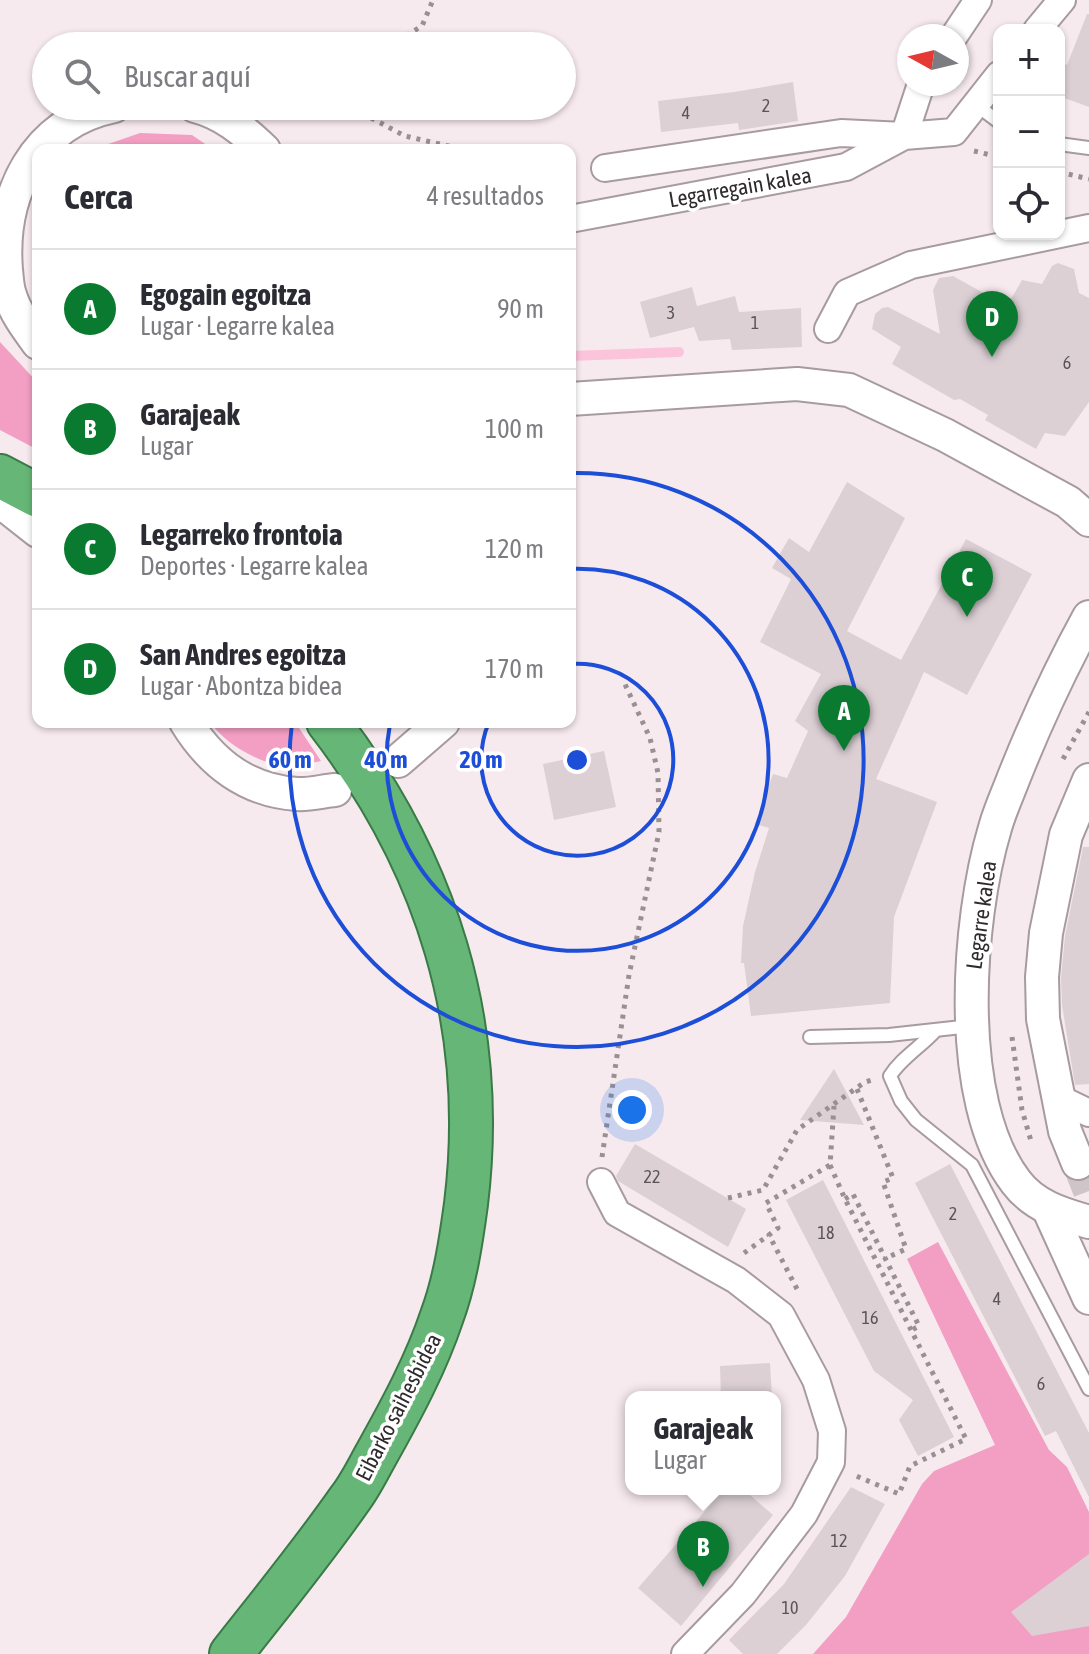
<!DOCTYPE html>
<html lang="es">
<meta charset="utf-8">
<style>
body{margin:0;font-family:"Asap Condensed",sans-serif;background:#f2f2f3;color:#2b2b33}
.controls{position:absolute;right:24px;top:24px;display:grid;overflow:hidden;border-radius:16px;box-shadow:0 2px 6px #0004}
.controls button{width:72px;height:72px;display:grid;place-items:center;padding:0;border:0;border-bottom:2px solid #e1e1e2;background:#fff;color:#2b2b33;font:40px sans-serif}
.compass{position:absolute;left:897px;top:24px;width:72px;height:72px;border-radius:50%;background:#fff;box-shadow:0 2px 6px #0004;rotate:278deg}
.you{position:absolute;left:632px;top:1110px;width:28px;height:28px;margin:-20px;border:6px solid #fff;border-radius:50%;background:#1a73e8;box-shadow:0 0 0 12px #1a73e833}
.badge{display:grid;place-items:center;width:52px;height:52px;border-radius:50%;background:#097a2f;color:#fff;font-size:26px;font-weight:700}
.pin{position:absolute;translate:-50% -66px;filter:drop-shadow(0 2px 4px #0008)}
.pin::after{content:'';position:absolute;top:42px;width:28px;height:24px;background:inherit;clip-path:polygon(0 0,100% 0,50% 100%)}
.popup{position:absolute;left:625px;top:1391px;width:156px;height:104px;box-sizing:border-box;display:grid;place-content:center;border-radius:16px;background:#fff;filter:drop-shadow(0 2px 6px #0005);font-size:26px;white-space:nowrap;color:#7c7c81}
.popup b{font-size:30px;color:#2b2b33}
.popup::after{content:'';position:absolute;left:50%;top:100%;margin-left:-16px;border:16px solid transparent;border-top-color:#fff}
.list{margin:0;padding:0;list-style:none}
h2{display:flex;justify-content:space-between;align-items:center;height:104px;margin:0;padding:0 32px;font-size:34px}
h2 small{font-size:26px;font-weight:400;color:#7c7c81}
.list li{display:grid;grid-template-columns:52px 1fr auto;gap:24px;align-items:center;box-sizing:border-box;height:120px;padding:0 32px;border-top:2px solid #e1e1e2}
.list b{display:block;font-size:30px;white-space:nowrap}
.list p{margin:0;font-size:26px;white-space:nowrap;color:#7c7c81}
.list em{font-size:26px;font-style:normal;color:#7c7c81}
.icon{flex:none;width:44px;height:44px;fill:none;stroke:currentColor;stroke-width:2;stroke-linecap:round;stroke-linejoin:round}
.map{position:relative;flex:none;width:1089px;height:1654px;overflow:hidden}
.search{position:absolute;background:#fff;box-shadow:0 2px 6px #0004;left:32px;top:32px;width:544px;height:88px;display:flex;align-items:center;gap:20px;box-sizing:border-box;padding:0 28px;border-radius:44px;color:#7c7c81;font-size:30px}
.panel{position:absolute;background:#fff;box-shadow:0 2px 6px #0004;left:32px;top:144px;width:544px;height:584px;border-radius:16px}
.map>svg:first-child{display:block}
</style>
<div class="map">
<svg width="1089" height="1654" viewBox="0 0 1089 1654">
<rect width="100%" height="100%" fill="#f7eaef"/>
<g fill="#f39ec3">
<polygon points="140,133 192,135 214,150 91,150"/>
<polygon points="0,342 38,383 38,450 0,430"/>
<path d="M210,722H295L321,761C311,763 298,766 288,766C261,765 225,744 210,722Z"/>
<polygon points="938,1242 1049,1450 1067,1467 1089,1512 1089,1654 813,1654 846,1617 922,1484 934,1471 995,1445 907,1259"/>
</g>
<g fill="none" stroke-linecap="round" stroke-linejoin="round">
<polyline stroke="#fcc4db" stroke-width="10" points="570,356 679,352"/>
</g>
<g fill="#dcd0d5">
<polygon points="1087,14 1089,14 1089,107 1059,96 1059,62 1067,65"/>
<polygon points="793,82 798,121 739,130 738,123 661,132 658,101 734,92"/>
<polygon points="1058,263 1074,269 1079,293 1089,298 1089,402 1065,436 1045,433 1036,449 985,420 988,415 960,399 954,400 892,364 901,347 872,329 875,314 882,308 888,307 940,334 933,290 939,278 953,276 1007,306 1022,280 1042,284 1052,266"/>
<polygon points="692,287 697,306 735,296 739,312 801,308 802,347 732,350 730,339 699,341 694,327 650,338 640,302"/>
<polygon points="847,482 905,518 847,631 901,660 966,539 1032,574 967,695 924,672 876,779 937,802 894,917 890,1003 751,1016 744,963 741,963 743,926 755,872 769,828 755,824 773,774 787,778 808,731 795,721 821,674 760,642 791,579 772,568 789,538 809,552"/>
<polygon points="604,751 616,807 554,820 543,764"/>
<polygon points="1083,847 1089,847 1089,1084 1075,1085 1062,1005 1061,978 1065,936"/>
<polygon points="834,1069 848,1095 864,1125 800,1120"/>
<polygon points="635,1144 746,1209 728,1247 618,1181 616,1176"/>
<polygon points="950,1164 1089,1433 1089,1497 1056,1431 1045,1436 915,1183"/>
<polygon points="823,1180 954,1437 918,1456 899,1420 913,1400 874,1371 786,1200"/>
<polygon points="770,1363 772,1397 721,1397 720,1366"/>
<polygon points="851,1487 885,1504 845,1576 806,1625 777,1654 743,1654 729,1640 784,1584"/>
<polygon points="724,1489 743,1489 773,1515 681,1626 638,1588"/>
<polygon points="1089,1554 1089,1626 1032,1636 1011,1612"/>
</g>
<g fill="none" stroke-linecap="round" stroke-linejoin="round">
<polyline stroke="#cfc4c8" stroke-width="32" stroke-dasharray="32 16" stroke-linecap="butt" points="1078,1163 1089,1191"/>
<defs>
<g id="service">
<polyline points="975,104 999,122"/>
<polyline points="1059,144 1089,148"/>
<path d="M936,1030C922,1046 901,1058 890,1076L901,1101L916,1120L972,1165L1089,1389"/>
<polyline points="810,1037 889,1035 971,1026"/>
</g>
<g id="minor">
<polyline points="1037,30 1062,0"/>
<polyline points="954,36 978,0"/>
<polyline points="605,168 841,133 904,136 921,84"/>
<polyline points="570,219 846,167 904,136 954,132 999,75"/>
<polyline points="828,329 847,293 911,265 1089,228"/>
<polyline points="1060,1099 1089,1113"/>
<polyline points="601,1182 617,1213 736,1280 781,1315 816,1380 832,1431 831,1462 804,1514 743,1594 685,1654"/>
</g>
<g id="tertiary">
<path d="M195,106C223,113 243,130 264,150"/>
<path d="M38,343C27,328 15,312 10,295C7,287 7,278 6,270C0,194 35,122 114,106"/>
<polyline points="570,399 797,384 849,390 945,435 1068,502 1089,520"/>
<polyline points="0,501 38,531"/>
<path d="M1089,617C1061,668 1036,722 1014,777C1008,793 1000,810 995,828C967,921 954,1101 1016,1182C1034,1206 1061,1214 1089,1222"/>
<path d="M186,722C211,763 248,791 297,794C309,795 323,791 335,790"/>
<polyline points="398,761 443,722"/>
<polyline points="1078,1163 1065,1131 1043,1019 1042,977 1046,933 1066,835 1089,780"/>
<polyline points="1049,1210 1089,1298"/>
</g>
<g id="trunk">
<polyline points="0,476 38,496"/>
<path d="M231,1654C271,1603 312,1553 349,1500C360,1486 368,1469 377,1453C401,1410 426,1364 442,1316C455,1281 461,1241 466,1204C488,1025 437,863 328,722"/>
</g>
</defs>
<use href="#service" stroke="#a79ba0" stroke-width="16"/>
<use href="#minor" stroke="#a79ba0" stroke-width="30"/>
<use href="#tertiary" stroke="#a79ba0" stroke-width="36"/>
<use href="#trunk" stroke="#397a47" stroke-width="46"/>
<g stroke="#999094" stroke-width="5" stroke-dasharray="4 6" stroke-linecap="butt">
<polyline points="389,46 422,26 433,0"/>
<polyline points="357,106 358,111 405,136 466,150"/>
<polyline points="974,151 999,157"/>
<polyline points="1059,172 1089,179"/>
<polyline points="1063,759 1089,712"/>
<polyline points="1012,1037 1022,1110 1031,1141"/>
<polyline points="857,1089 893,1178 883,1182 906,1249 884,1259"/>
<polyline points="602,1157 629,975 659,832 658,773 650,738 623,680"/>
<polyline points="830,1165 845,1199 966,1439 910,1466 899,1494 854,1475"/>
<polyline points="728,1198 763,1190 797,1130 865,1082 872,1080"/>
<polyline points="845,1199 853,1194 919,1326 910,1331"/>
<polyline points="744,1253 769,1235"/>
<polyline points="797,1289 769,1235 778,1228 766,1203 830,1165 834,1106"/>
</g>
<use href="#service" stroke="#fff" stroke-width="12"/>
<use href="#minor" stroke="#fff" stroke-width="26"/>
<use href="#tertiary" stroke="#fff" stroke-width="32"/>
<use href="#trunk" stroke="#66b677" stroke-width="42"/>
</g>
<g fill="none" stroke="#1d4ed8" stroke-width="4">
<path d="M570 664A96 96 0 1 1 489 722"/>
<path d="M570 569A191 191 0 1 1 390 724"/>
<path d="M572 473A287 287 0 1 1 292 723"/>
</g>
<g text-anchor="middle" stroke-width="7" stroke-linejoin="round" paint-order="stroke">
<g font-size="18" fill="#5a5457">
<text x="766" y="112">2</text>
<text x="686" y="119">4</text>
<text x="671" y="319">3</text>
<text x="755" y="329">1</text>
<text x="1067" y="369">6</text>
<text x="652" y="1183">22</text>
<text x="953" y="1220">2</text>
<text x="826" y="1239">18</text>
<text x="997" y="1305">4</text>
<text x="870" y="1324">16</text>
<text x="1041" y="1390">6</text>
<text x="839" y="1547">12</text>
<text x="790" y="1614">10</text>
</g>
<g font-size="22" fill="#2f2b2d" stroke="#fff">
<text transform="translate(740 187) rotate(-10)" y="8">Legarregain kalea</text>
<text transform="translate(981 915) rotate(-82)" y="8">Legarre kalea</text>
<text transform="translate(398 1407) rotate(-63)" y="8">Eibarko saihesbidea</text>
</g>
</g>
<circle cx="577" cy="760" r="12" fill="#1d4ed8" stroke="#fff" stroke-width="4"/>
<g font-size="24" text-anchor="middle" font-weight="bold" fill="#1d4ed8" stroke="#fff" stroke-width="7" stroke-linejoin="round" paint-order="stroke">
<text x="290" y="768">60 m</text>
<text x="386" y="768">40 m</text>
<text x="481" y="768">20 m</text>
</g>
</svg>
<div class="controls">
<button>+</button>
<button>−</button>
<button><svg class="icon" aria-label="locate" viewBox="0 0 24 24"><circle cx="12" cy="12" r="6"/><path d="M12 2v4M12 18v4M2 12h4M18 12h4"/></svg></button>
</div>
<svg class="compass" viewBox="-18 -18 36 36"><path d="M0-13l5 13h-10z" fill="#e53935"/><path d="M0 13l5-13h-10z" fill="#7c7c81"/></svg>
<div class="you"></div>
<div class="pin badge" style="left:844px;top:751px">A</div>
<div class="pin badge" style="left:703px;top:1587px">B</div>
<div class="popup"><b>Garajeak</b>Lugar</div>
<div class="pin badge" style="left:967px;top:617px">C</div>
<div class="pin badge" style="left:992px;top:357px">D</div>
<div class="search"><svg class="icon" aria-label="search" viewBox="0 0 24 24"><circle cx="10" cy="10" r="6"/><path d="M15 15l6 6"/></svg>Buscar aquí</div>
<section class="panel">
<h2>Cerca<small>4 resultados</small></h2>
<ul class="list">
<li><span class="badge">A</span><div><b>Egogain egoitza</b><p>Lugar · Legarre kalea</p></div><em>90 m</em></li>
<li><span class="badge">B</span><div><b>Garajeak</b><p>Lugar</p></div><em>100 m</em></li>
<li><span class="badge">C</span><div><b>Legarreko frontoia</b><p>Deportes · Legarre kalea</p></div><em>120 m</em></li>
<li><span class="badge">D</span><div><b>San Andres egoitza</b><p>Lugar · Abontza bidea</p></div><em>170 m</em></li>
</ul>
</section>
</div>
